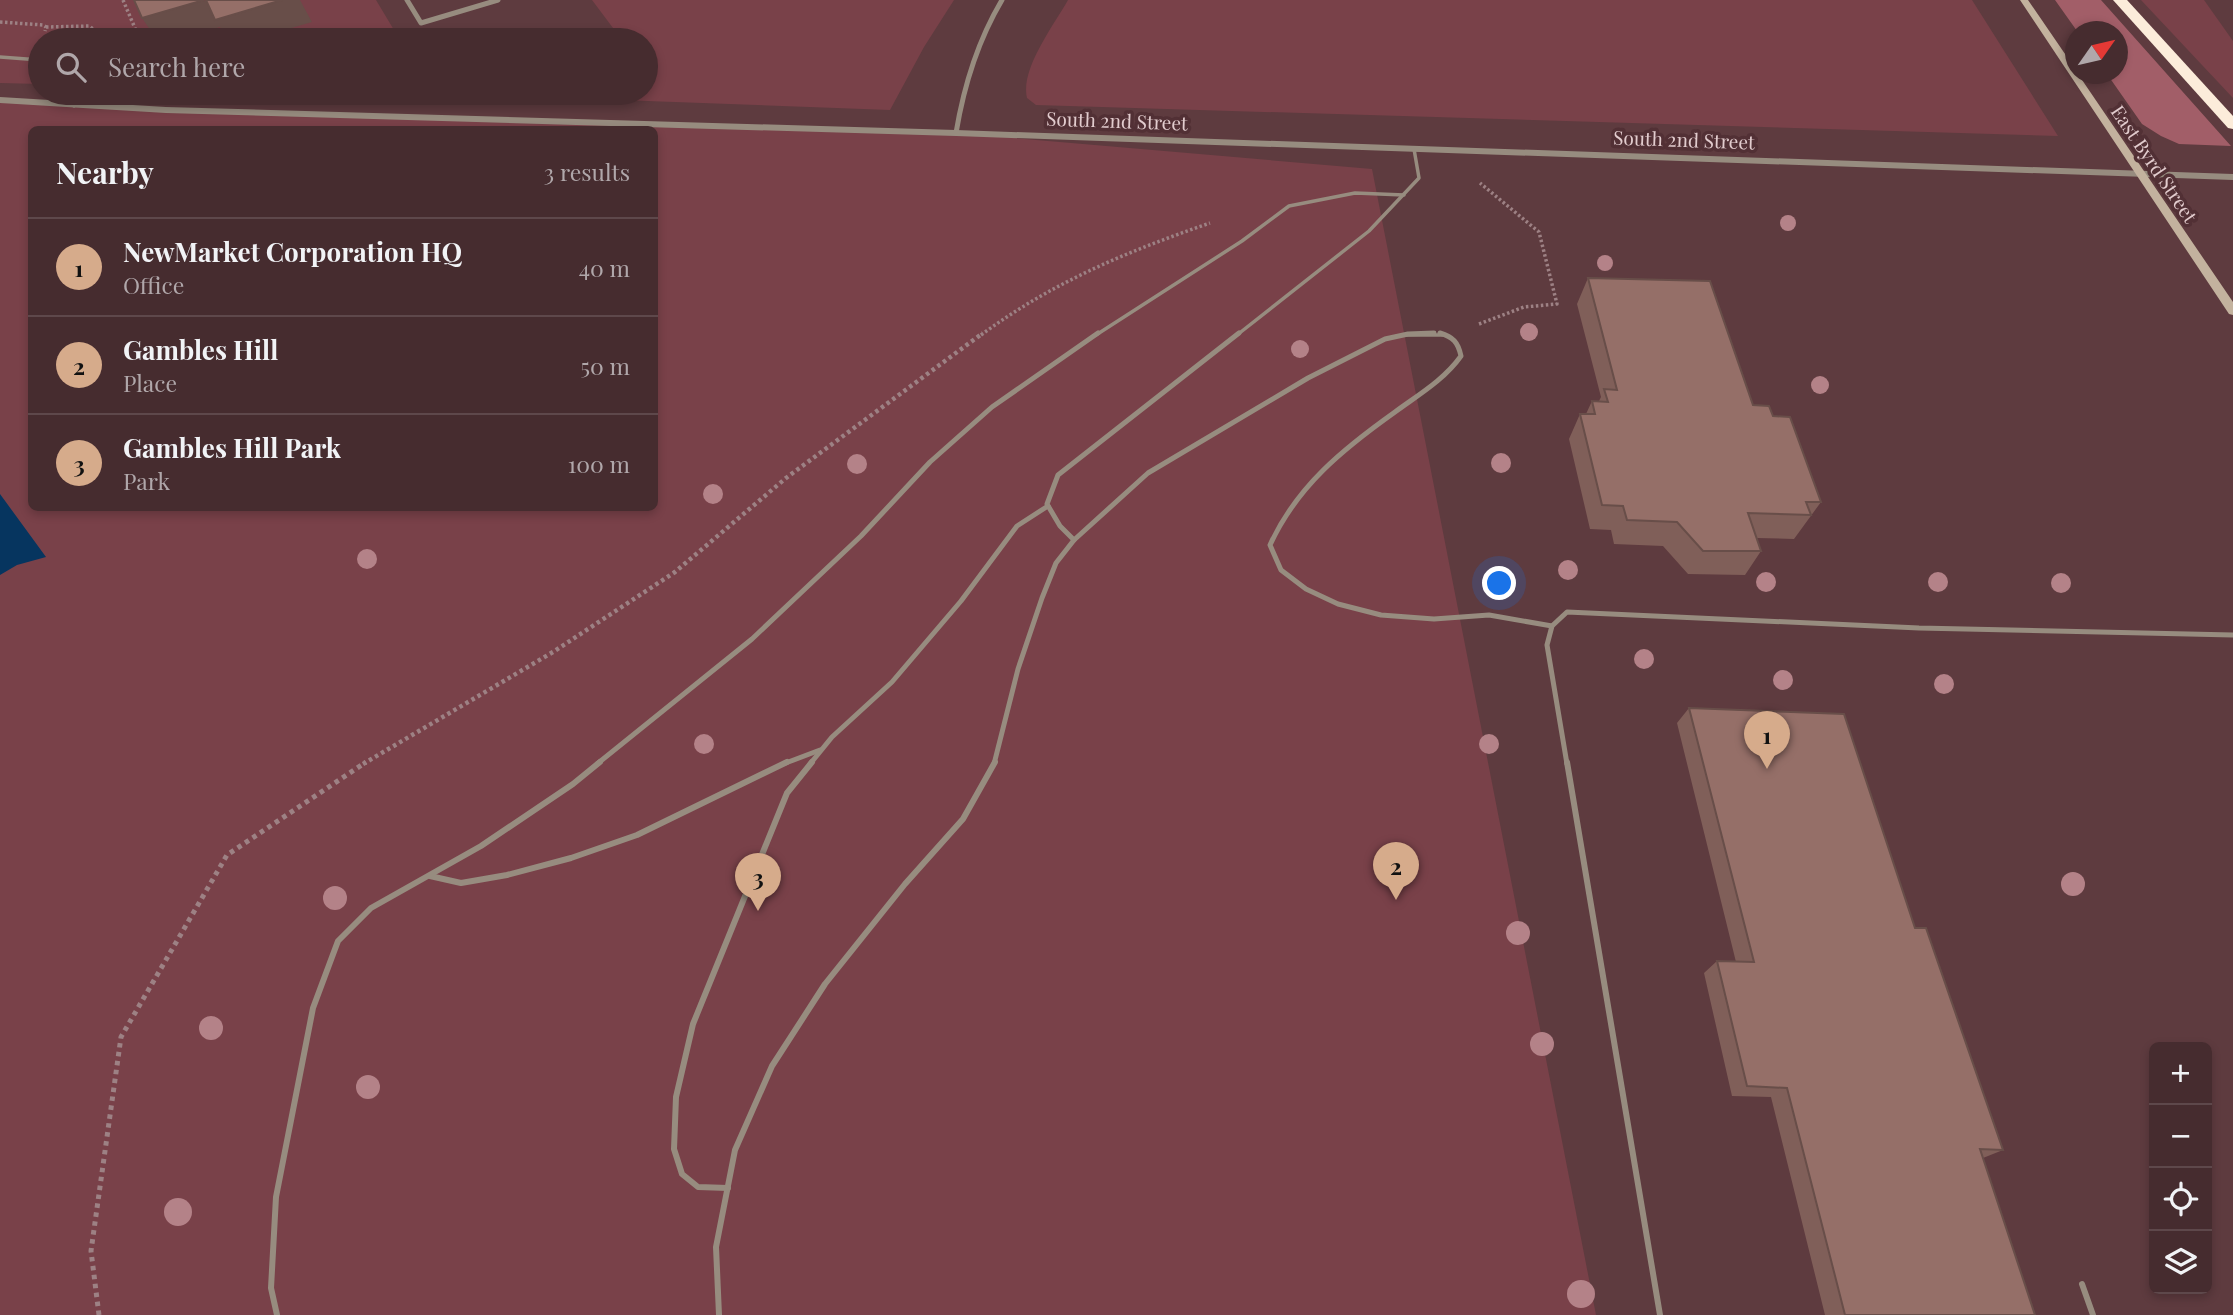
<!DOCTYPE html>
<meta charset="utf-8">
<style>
body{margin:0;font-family:"Playfair Display",serif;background:#4d3437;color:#f1f3f6}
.controls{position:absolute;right:21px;bottom:21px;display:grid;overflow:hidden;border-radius:10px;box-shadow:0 4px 10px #0003}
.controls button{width:63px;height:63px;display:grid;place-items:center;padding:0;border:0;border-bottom:2px solid #5e484b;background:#462c2f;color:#f1f3f6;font:35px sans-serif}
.compass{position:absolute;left:2065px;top:21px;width:63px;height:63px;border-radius:50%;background:#462c2f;box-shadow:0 4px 10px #0003;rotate:56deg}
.you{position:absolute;left:1500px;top:584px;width:24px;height:24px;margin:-18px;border:5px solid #fff;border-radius:50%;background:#1a73e8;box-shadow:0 0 0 10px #1a73e833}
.badge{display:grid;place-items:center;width:46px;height:46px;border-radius:50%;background:#d6ab8b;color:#111;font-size:23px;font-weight:700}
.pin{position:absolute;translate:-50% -58px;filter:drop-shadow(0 2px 4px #0008)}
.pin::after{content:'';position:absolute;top:37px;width:24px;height:21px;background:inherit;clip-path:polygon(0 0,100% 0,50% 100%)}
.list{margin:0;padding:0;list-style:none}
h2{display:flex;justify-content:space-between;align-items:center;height:91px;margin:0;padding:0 28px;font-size:30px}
h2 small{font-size:23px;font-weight:400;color:#b0a7aa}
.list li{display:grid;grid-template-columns:46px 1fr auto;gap:21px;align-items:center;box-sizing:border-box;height:98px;padding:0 28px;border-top:2px solid #5e484b}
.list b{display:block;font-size:26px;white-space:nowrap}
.list p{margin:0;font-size:23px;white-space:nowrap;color:#b0a7aa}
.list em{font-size:23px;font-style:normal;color:#b0a7aa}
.icon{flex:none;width:38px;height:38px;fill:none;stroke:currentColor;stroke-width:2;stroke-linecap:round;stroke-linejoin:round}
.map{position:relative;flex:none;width:2233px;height:1315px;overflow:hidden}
.search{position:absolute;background:#462c2f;box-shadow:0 4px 10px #0003;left:28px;top:28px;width:630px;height:77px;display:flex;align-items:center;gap:18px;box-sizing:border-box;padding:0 24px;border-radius:38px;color:#b0a7aa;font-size:26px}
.panel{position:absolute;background:#462c2f;box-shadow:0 4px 10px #0003;left:28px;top:126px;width:630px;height:385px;border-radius:10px}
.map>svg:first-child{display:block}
</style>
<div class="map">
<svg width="2233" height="1315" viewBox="0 0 2233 1315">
<rect width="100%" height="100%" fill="#5e3b3f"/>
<g fill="#794149" fill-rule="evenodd">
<polygon points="0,0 376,0 400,40 40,40 40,84 0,83"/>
<polygon points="592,0 954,0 924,47 890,110 592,99 590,93 646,93 646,40 622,40"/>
<path d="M1068,0H1972L2058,136L1036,105L1027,98C1020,69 1054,25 1068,0Z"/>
<polygon points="2141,0 2204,0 2233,41 2233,98"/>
<polygon points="234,93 433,93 437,101"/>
<path d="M0,99L85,106L956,133L1372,169L1596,1315H0ZM32,130H654V508H32Z"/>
</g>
<polygon fill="#a25e68" points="2055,0 2101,0 2231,146 2179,144 2161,136 2142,124 2107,74 2118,74 2118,32 2077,31"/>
<polygon fill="#06355f" points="0,494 46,557 17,565 0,575"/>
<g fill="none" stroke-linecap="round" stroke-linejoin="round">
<g stroke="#9d8184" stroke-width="3.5" stroke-dasharray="2.5 2.5" stroke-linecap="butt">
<polyline points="123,0 140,40"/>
<polyline points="0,22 43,25 46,27 45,31"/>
<polyline points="46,27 89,26 107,40"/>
<polyline points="1479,324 1524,307 1557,304 1539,232 1480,183"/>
<path d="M981,335C1053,282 1126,252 1210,223"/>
</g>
<polyline stroke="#9d8184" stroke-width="4.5" stroke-dasharray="3.5 3.5" stroke-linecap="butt" points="363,764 553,652 675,572 786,478 983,333"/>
<polyline stroke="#9d8184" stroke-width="5" stroke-dasharray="4.5 4.5" stroke-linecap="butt" points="99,1315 91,1251 121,1037 227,855 366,762"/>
<g stroke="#978c7f" stroke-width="3.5">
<polyline points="0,57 40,60"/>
<polyline points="74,106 78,93"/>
<polyline points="1096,335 1242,241 1289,206 1355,193 1404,195"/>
<polyline points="1237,335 1369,231 1419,178 1414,149"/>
<polyline points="1404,335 1445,335"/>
</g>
<g stroke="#978c7f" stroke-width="5">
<path d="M1440,333C1453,337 1458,342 1461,356C1444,380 1418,395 1395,412C1343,449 1297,486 1270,545L1281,570L1306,589L1338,604L1381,615L1434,619L1489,615L1552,626"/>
<polyline points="1074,540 1060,526 1047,504 1058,475 1239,333"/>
<polyline points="597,764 752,639 861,536 930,462 992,407 1098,333"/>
<polyline points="783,764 820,750"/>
<polyline points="810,764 832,737 892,682 961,601 1017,526 1048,506"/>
<polyline points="994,764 1018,669 1042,598 1056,563 1074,540 1148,473 1308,378 1385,339 1408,334 1434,333"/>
<polyline points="1567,764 1547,645 1552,626 1567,612 1919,628 2233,635"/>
</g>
<g stroke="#978c7f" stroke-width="6">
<polyline points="1567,762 1660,1315"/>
<polyline points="430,876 461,883 507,875 571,858 637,835 787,762"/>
<polyline points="728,1188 698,1187 682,1174 674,1149 676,1097 693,1024 787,793 812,762"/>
<polyline points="2082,1284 2093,1315"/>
<polyline points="277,1315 271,1288 276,1197 313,1008 338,941 371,908 481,846 573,784 600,762"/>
<polyline points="719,1315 716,1247 735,1150 772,1066 825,984 905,884 963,819 995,762"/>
</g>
<g stroke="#978c7f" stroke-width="5">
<polyline points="407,0 421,23 498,0"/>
<path d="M956,133C964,85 977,42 1002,0"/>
</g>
<polygon fill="#978c7f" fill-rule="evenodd" points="0,97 166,107 956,130 2233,174 2233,180 956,136 166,113 0,103"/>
<polygon fill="#c3b29e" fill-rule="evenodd" points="2020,0 2028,0 2076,70 2076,74 2078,74 2233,302 2233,315 2229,314"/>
<polygon fill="#fcecda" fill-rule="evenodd" points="2113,0 2127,0 2233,116 2233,129 2228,128"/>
</g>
<g fill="#b48288">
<circle cx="1788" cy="223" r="8"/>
<circle cx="1605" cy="263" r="8"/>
<circle cx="1529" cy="332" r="9"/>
<circle cx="1300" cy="349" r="9"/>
<circle cx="1820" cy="385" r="9"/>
<circle cx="1501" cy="463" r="10"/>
<circle cx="857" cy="464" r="10"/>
<circle cx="713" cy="494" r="10"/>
<circle cx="367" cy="559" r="10"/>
<circle cx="1568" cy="570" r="10"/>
<circle cx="1766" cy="582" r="10"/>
<circle cx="1938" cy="582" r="10"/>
<circle cx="2061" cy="583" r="10"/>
<circle cx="1644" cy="659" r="10"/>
<circle cx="1783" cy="680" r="10"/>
<circle cx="1944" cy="684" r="10"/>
<circle cx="704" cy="744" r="10"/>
<circle cx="1489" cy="744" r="10"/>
<circle cx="2073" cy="884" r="12"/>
<circle cx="335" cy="898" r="12"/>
<circle cx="1518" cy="933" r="12"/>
<circle cx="211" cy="1028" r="12"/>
<circle cx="1542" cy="1044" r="12"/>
<circle cx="368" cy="1087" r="12"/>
<circle cx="178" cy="1212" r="14"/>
<circle cx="1581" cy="1294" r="14"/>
</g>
<g fill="#805f59">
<polygon points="1588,278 1753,405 1773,416 1821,502 1794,539 1757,538 1761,551 1745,575 1688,574 1663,546 1614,544 1611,530 1590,529 1569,439 1580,414 1586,414 1592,401 1599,401 1601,397 1577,304"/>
<polygon points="1689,708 1915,928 2003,1150 1983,1158 2035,1315 1825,1315 1771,1097 1732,1096 1704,973 1717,961 1736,962 1677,723"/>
</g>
<polygon fill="#684e49" points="206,0 300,0 312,22 251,40 228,40 220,27 173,40 157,40 142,18"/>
<g fill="#956f68" stroke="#684e49" stroke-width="2">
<polygon points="134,0 204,0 142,18"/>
<polygon points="206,0 282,0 215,20"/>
<polygon points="1588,278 1710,281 1753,405 1769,406 1773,416 1790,417 1821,502 1806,502 1811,515 1748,513 1761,551 1703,551 1677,522 1627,520 1623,506 1602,505 1580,414 1595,414 1592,401 1608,402 1604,389 1617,390"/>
<polygon points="1689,708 1844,714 1915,928 1926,928 2003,1150 1980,1149 2035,1315 1845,1315 1787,1088 1747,1086 1717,961 1754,962"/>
</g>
<g text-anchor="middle" stroke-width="7" stroke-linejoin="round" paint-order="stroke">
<g font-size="19" fill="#e2ccce" stroke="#523035">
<text transform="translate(1117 121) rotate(2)" y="7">South 2nd Street</text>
<text transform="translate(1684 140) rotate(2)" y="7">South 2nd Street</text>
<text transform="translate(2154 164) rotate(56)" y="7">East Byrd Street</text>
</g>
</g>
</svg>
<div class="controls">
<button>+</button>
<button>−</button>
<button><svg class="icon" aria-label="locate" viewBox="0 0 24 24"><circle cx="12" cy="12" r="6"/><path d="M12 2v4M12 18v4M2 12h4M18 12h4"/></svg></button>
<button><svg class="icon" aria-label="layers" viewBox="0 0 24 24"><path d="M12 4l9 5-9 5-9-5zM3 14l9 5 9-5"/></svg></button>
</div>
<svg class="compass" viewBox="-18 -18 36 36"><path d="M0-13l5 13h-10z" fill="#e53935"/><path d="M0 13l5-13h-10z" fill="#b0a7aa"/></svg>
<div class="you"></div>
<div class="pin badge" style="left:1767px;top:769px">1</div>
<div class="pin badge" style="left:1396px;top:900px">2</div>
<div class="pin badge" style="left:758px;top:911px">3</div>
<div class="search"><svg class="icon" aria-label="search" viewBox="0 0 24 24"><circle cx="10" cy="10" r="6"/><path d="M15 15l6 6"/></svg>Search here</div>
<section class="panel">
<h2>Nearby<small>3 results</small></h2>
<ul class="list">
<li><span class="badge">1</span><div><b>NewMarket Corporation HQ</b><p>Office</p></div><em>40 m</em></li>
<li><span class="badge">2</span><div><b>Gambles Hill</b><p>Place</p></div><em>50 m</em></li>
<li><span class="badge">3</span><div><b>Gambles Hill Park</b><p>Park</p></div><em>100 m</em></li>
</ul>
</section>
</div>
